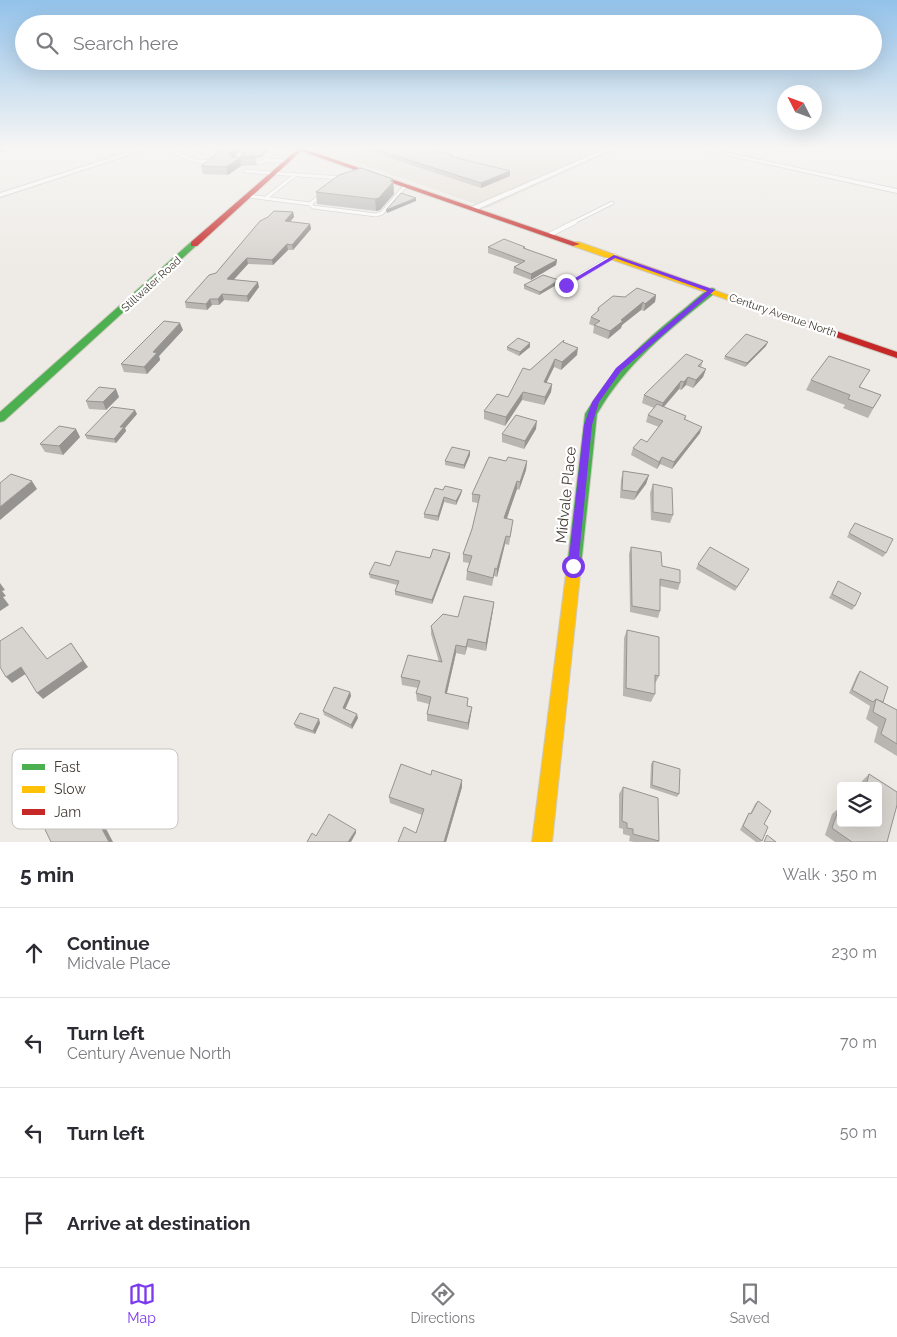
<!DOCTYPE html>
<meta charset="utf-8">
<style>
body{margin:0;font-family:Raleway,sans-serif;background:#f7f7f7;color:#2b2b33}
.controls{position:absolute;right:15px;bottom:15px;display:grid;overflow:hidden;border-radius:5px;box-shadow:0 5px 20px #0002}
.controls button{width:45px;height:45px;display:grid;place-items:center;padding:0;border:0;border-bottom:1px solid #e1e1e2;background:#fff;color:#2b2b33;font:25px sans-serif}
.compass{position:absolute;left:777px;top:85px;width:45px;height:45px;border-radius:50%;background:#fff;box-shadow:0 5px 20px #0002;rotate:312deg}
.stop{position:absolute;width:15px;height:15px;margin:-11px;border:4px solid #7c3aed;border-radius:50%;background:#fff}
.stop.end{background:#7c3aed;border-color:#fff;box-shadow:0 1px 5px #0008}
.list{margin:0;padding:0;list-style:none}
h2{display:flex;justify-content:space-between;align-items:center;height:65px;margin:0;padding:0 20px;font-size:21px}
h2 small{font-size:16px;font-weight:400;color:#7c7c81}
.list li{display:grid;grid-template-columns:32px 1fr auto;gap:15px;align-items:center;box-sizing:border-box;height:90px;padding:0 20px;border-top:1px solid #e1e1e2}
.list b{display:block;font-size:19px;white-space:nowrap}
.list p{margin:0;font-size:16px;white-space:nowrap;color:#7c7c81}
.list em{font-size:16px;font-style:normal;color:#7c7c81}
.icon{flex:none;width:28px;height:28px;fill:none;stroke:currentColor;stroke-width:2;stroke-linecap:round;stroke-linejoin:round}
.map{position:relative;flex:none;width:897px;height:842px;overflow:hidden}
.search{position:absolute;background:#fff;box-shadow:0 5px 20px #0002;left:15px;right:15px;top:15px;height:55px;display:flex;align-items:center;gap:12px;box-sizing:border-box;padding:0 18px;border-radius:28px;color:#7c7c81;font-size:19px}
.sheet{height:425px;background:#fff}
nav{display:flex;justify-content:space-around;align-items:center;box-sizing:border-box;height:70px;border-top:1px solid #e1e1e2;background:#fff;font-size:14px;color:#7c7c81}
nav a{display:grid;justify-items:center;gap:2px}
nav .on{color:#7c3aed}
.map>svg:first-child{display:block}
</style>
<div class="map">
<svg width="897" height="842" viewBox="0 0 897 842">
<rect width="100%" height="100%" fill="#eeebe6"/>
<polygon fill="#e2ddd3" points="377,147 622,147 487,208 342,157"/>
<polygon fill="#f1e7d8" points="312,147 377,147 342,157"/>
<g fill="none" stroke-linecap="round" stroke-linejoin="round">
<defs>
<g id="lane-far1">
<path d="M163,147C181,155 201,168 220,158L193,147"/>
<polyline points="266,160 286,161"/>
<polyline points="237,162 234,161 242,152 265,147"/>
<polyline points="249,162 264,162 273,150 264,147"/>
<polyline points="245,171 342,178"/>
<polyline points="248,196 310,204 323,194"/>
<polyline points="266,198 295,175"/>
<polyline points="310,204 313,207 376,215 382,213 406,185"/>
<polyline points="572,223 612,203"/>
</g>
<g id="lane">
<polyline points="551,234 575,222"/>
<polyline points="566,285 614,256"/>
</g>
<g id="street">
<polygon points="145,147 153,147 0,197 0,193"/>
<polygon points="610,147 617,147 476,210 469,208"/>
<polygon points="691,147 700,147 897,189 897,193"/>
</g>
<g id="fast">
<polygon points="191,242 198,244 4,421 0,422 0,412"/>
<path d="M712,288L715,289V293C670,329 626,363 597,414L581,566L579,570L574,572L569,570L567,566L585,414C611,371 645,340 684,309C693,302 702,292 712,288Z"/>
</g>
<g id="slow">
<polygon points="573,242 579,242 767,309 766,311 760,311 573,246"/>
<polygon points="574,560 579,562 581,566 552,842 532,842 567,566 569,562"/>
</g>
<g id="jam">
<polygon points="292,147 305,147 304,149 580,244 573,246 301,151 197,246 191,246 191,242 297,150"/>
<polygon points="763,306 897,352 897,358 760,311 760,307"/>
</g>
</defs>
<use href="#lane-far1" stroke="#cac7c2" stroke-width="4.5"/>
<use href="#lane" stroke="#cac7c2" stroke-width="5.5"/>
<use href="#street" stroke="#cac7c2" stroke-width="2"/>
<use href="#fast" stroke="#cdc8bd" stroke-width="2"/>
<use href="#slow" stroke="#cdc8bd" stroke-width="2"/>
<use href="#jam" stroke="#cdc8bd" stroke-width="2"/>
<use href="#lane-far1" stroke="#fcfcfb" stroke-width="3"/>
<use href="#lane" stroke="#fcfcfb" stroke-width="4.5"/>
<use href="#street" fill="#fcfcfb" fill-rule="evenodd"/>
<use href="#fast" fill="#4caf50" fill-rule="evenodd"/>
<use href="#slow" fill="#ffc107" fill-rule="evenodd"/>
<use href="#jam" fill="#c62828" fill-rule="evenodd"/>
</g>
<g fill="#b9b6b2">
<polygon points="206,147 251,147 240,149 234,157 241,157 241,155 266,149 266,151 261,158 255,158 257,165 241,166 228,175 203,174 201,166 220,152"/>
<polygon points="360,147 425,147 452,155 452,156 510,171 510,176 481,188 360,148"/>
<polygon points="393,179 394,194 380,210 376,211 317,204 316,192"/>
<polygon points="293,212 294,217 290,222 310,224 311,229 293,250 288,250 273,265 248,264 233,280 259,287 248,302 224,300 219,305 212,305 207,310 186,308 185,302 216,273"/>
<polygon points="488,247 525,247 525,248 557,260 556,265 531,280 513,273 514,267 520,264 488,253"/>
<polygon points="559,280 558,284 539,295 524,289 524,285"/>
<polygon points="656,295 655,302 644,311 641,310 622,325 621,328 608,339 593,333 594,326 589,324 591,317 597,312 598,308 625,297"/>
<polygon points="183,330 159,356 160,360 147,374 124,372 121,364"/>
<polygon points="564,340 564,342 577,355 561,370 554,367 546,383 552,384 551,392 544,405 522,400 505,426 484,419 484,411 508,397 530,370"/>
<polygon points="530,343 530,347 519,356 507,350 507,347"/>
<polygon points="766,346 745,367 724,359 725,356"/>
<polygon points="703,361 701,367 706,369 703,377 693,388 686,385 681,390 679,389 664,407 686,416 685,420 700,433 672,469 660,464 657,469 631,455 633,448 647,442 659,427 646,422 648,415 654,408 642,403 644,395"/>
<polygon points="864,379 860,387 881,395 868,418 843,408 845,405 806,390 811,380"/>
<polygon points="119,397 106,410 89,409 86,401"/>
<polygon points="137,414 125,428 126,431 116,443 87,439 85,435"/>
<polygon points="536,429 524,449 502,442 502,434"/>
<polygon points="80,437 63,455 45,452 40,444"/>
<polygon points="470,451 470,455 464,469 445,465 445,461"/>
<polygon points="506,461 527,461 526,470 519,490 517,489 506,519 512,528 509,545 505,544 497,577 494,576 492,586 466,580 467,571 469,563 463,562 463,554 472,529 478,503 472,502 472,494"/>
<polygon points="623,471 649,475 646,484 634,500 620,498 621,480"/>
<polygon points="653,484 673,515 670,523 651,520 650,493"/>
<polygon points="443,490 462,490 461,494 456,505 444,502 438,521 424,518 424,514"/>
<polygon points="855,523 886,553 883,557 847,537"/>
<polygon points="631,547 662,566 680,583 678,590 660,586 660,611 658,618 630,612 629,554"/>
<polygon points="450,553 450,557 432,604 395,595 395,591 397,585 370,578 369,574 390,566 430,558"/>
<polygon points="698,564 749,569 735,591 696,569"/>
<polygon points="838,581 855,606 852,610 829,598"/>
<polygon points="494,602 493,610 486,651 467,647 465,655 456,653 447,693 468,706 471,714 468,730 427,721 427,714 429,704 417,701 416,693 418,688 402,685 401,677 439,662 431,634 431,626 458,617"/>
<polygon points="627,630 659,676 655,684 655,694 651,702 623,696 624,638"/>
<polygon points="860,671 883,702 897,710 897,756 874,742 878,727 866,719 870,706 849,693 857,675"/>
<polygon points="350,692 351,696 345,709 358,718 352,729 324,715 323,711"/>
<polygon points="320,723 315,734 296,728 294,724"/>
<polygon points="653,761 679,794 677,797 650,788 651,764"/>
<polygon points="869,774 897,792 897,805 887,842 835,842 825,835 832,814 839,808 841,809 841,823 878,823 878,786 860,786 862,781"/>
<polygon points="462,787 446,842 398,842 416,833 422,815 390,803 389,797"/>
<polygon points="623,787 659,841 659,842 634,842 629,841 630,836 623,834 623,829 619,828 619,794"/>
<polygon points="758,801 764,824 762,841 760,842 756,842 740,830 747,816 749,813 750,814 755,804"/>
</g>
<g fill="#969491">
<polygon points="10,147 11,149 0,152 0,148"/>
<polygon points="235,147 251,147 240,149 231,162 229,154"/>
<polygon points="266,149 266,151 261,158 261,156"/>
<polygon points="240,158 241,166 228,175 226,167"/>
<polygon points="510,171 510,176 481,188 481,183"/>
<polygon points="393,179 394,194 380,210 376,211 375,199"/>
<polygon points="416,198 416,201 387,213 386,210"/>
<polygon points="293,212 294,217 286,226 285,221"/>
<polygon points="310,224 311,229 293,250 292,245"/>
<polygon points="287,244 288,250 273,265 272,260"/>
<polygon points="247,258 248,264 229,285 227,279"/>
<polygon points="557,260 556,265 531,280 531,274"/>
<polygon points="559,280 558,284 539,295 540,292"/>
<polygon points="258,282 259,287 248,302 247,296"/>
<polygon points="222,294 224,300 219,305 218,299"/>
<polygon points="656,295 655,302 644,311 645,304"/>
<polygon points="210,299 212,305 207,310 206,304"/>
<polygon points="643,302 641,310 622,325 621,328 608,339 610,331 621,320"/>
<polygon points="180,323 183,330 159,356 160,360 147,374 144,367 153,352"/>
<polygon points="768,342 766,346 745,367 747,363"/>
<polygon points="530,343 530,347 519,356 520,352"/>
<polygon points="578,348 577,355 561,370 562,362"/>
<polygon points="555,359 554,367 543,390 544,382"/>
<polygon points="706,369 703,377 693,388 696,380"/>
<polygon points="688,377 686,385 681,390 684,382"/>
<polygon points="681,381 679,389 660,411 663,403"/>
<polygon points="552,384 551,392 544,405 545,397"/>
<polygon points="116,389 119,397 106,410 103,402"/>
<polygon points="523,392 522,400 505,426 506,417"/>
<polygon points="135,410 137,414 125,428 126,431 116,443 114,439 120,427"/>
<polygon points="537,421 536,429 524,449 525,441"/>
<polygon points="702,427 700,433 672,469 674,462"/>
<polygon points="76,429 80,437 63,455 59,446"/>
<polygon points="470,451 470,455 464,469 464,465"/>
<polygon points="662,457 660,464 657,469 659,462"/>
<polygon points="527,461 526,470 519,490 520,482"/>
<polygon points="649,475 646,484 634,500 637,492"/>
<polygon points="32,481 37,489 0,520 0,507"/>
<polygon points="517,481 517,489 504,527 504,518"/>
<polygon points="462,490 461,494 456,505 456,501"/>
<polygon points="444,497 444,502 438,521 438,516"/>
<polygon points="506,536 505,544 497,577 497,569"/>
<polygon points="450,553 450,557 432,604 432,600"/>
<polygon points="0,583 5,590 2,591 6,596 3,597 9,605 0,611"/>
<polygon points="494,602 493,610 486,651 486,643"/>
<polygon points="468,639 467,647 465,655 466,647"/>
<polygon points="71,643 88,667 43,699 37,693"/>
<polygon points="456,645 456,653 445,701 445,693"/>
<polygon points="21,667 27,673 12,683 6,677"/>
<polygon points="350,692 351,696 344,712 343,708"/>
<polygon points="472,707 471,714 468,730 468,723"/>
<polygon points="357,714 358,718 352,729 351,725"/>
<polygon points="319,719 320,723 315,734 313,731"/>
<polygon points="462,780 462,787 446,842 444,842"/>
<polygon points="80,788 90,798 113,842 109,842"/>
<polygon points="356,830 356,833 351,842 348,842"/>
</g>
<g fill="#d7d4cf" stroke="#969491">
<polygon points="223,147 235,147 229,154 232,157 255,158 240,158 226,167 201,166 226,147"/>
<polygon points="368,147 425,147 452,155 449,156 510,171 481,183"/>
<polygon points="266,149 261,156 241,155 243,152"/>
<polygon points="361,168 393,179 390,181 393,182 379,198 375,199 316,192 339,175"/>
<polygon points="401,193 416,198 386,210"/>
<polygon points="274,211 293,212 285,221 310,224 292,245 287,244 272,260 247,258 227,279 258,282 247,296 222,294 218,299 210,299 206,304 185,302 209,275 216,273 260,221 268,217"/>
<polygon points="504,239 525,247 523,248 557,260 531,274 514,267 525,261 488,247"/>
<polygon points="543,275 559,280 540,292 524,285"/>
<polygon points="637,288 656,295 645,304 643,302 621,320 623,321 610,331 594,325 600,321 591,317 599,310 598,308 613,296 625,297"/>
<polygon points="164,321 180,323 153,352 157,353 144,367 121,364"/>
<polygon points="746,334 768,342 747,363 725,356"/>
<polygon points="518,338 530,343 520,352 507,347"/>
<polygon points="564,340 563,342 578,348 562,362 555,359 544,382 552,384 545,397 523,392 506,417 484,411 497,394 508,397 523,368 530,370"/>
<polygon points="686,354 703,361 698,366 706,369 696,380 688,377 684,382 681,381 663,403 644,395"/>
<polygon points="829,356 870,370 859,387 881,395 873,408 848,399 850,395 811,380"/>
<polygon points="99,387 116,389 103,402 86,401"/>
<polygon points="657,404 686,416 684,419 702,427 674,462 662,457 659,462 633,448 641,439 647,442 663,421 648,415"/>
<polygon points="112,407 135,410 120,427 124,427 114,439 85,435"/>
<polygon points="516,415 537,421 525,441 502,434"/>
<polygon points="59,426 76,429 59,446 40,444"/>
<polygon points="452,447 470,451 464,465 445,461"/>
<polygon points="489,457 506,461 508,457 527,461 520,482 517,481 504,518 513,520 510,537 506,536 497,569 495,568 493,578 467,571 472,556 463,554 472,529 480,495 472,494"/>
<polygon points="623,471 649,475 637,492 622,490"/>
<polygon points="11,474 32,481 0,507 0,483"/>
<polygon points="653,484 672,488 673,515 653,512"/>
<polygon points="445,486 462,490 456,501 444,497 438,516 424,514 435,488 443,490"/>
<polygon points="855,523 893,539 886,553 849,533"/>
<polygon points="631,547 661,552 662,566 680,570 680,583 660,579 660,611 632,606"/>
<polygon points="710,547 749,569 737,587 698,564"/>
<polygon points="433,549 450,553 432,600 395,591 399,581 369,574 375,562 390,566 396,551 430,558"/>
<polygon points="838,581 861,593 855,606 832,594"/>
<polygon points="464,596 494,602 486,643 468,639 466,647 456,645 445,693 468,698 467,706 472,707 468,723 427,714 431,697 416,693 420,681 401,677 408,655 442,662 431,626 443,614 458,617"/>
<polygon points="22,627 47,659 71,643 83,661 37,693 21,667 6,677 0,667 0,641"/>
<polygon points="627,630 659,637 659,676 655,675 655,694 626,688"/>
<polygon points="860,671 888,687 883,702 876,699 873,702 852,690"/>
<polygon points="334,687 350,692 343,708 357,714 351,725 323,711"/>
<polygon points="876,699 897,710 897,744 881,734 886,719 873,712"/>
<polygon points="300,713 319,719 313,731 294,724"/>
<polygon points="653,761 680,769 679,794 652,785"/>
<polygon points="401,764 431,775 432,770 462,780 444,842 398,842 404,827 416,833 424,809 389,797"/>
<polygon points="869,774 897,792 897,805 887,842 852,842 832,828 839,808 841,809 841,823 878,823 878,786 866,786"/>
<polygon points="623,787 658,798 659,841 633,834 633,829 627,828 627,823 622,821"/>
<polygon points="80,788 109,842 51,842 40,819"/>
<polygon points="758,801 771,811 764,824 768,827 762,841 743,826 749,813 751,814"/>
<polygon points="329,814 356,830 348,842 307,842 312,833 316,836"/>
<polygon points="767,835 776,842 764,842"/>
</g>
<linearGradient id="sky" x2="0" y2="1"><stop stop-color="#93c2ea"/><stop offset="0.56" stop-color="#f7f6f4"/><stop offset="1" stop-color="#f7f6f4" stop-opacity="0"/></linearGradient>
<rect width="897" height="264" fill="url(#sky)"/>
<polygon fill="#7c3aed" points="614,255 715,290 621,371 599,402 592,425 578,566 573,570 568,566 584,425 592,402 616,368 707,291 615,258 568,286 563,285"/>
<g text-anchor="middle" stroke-width="4.5" stroke-linejoin="round" paint-order="stroke">
<g font-size="11" fill="#433c33" stroke="#fff">
<text transform="translate(151 284) rotate(-42)" y="4">Stillwater Road</text>
<text transform="translate(783 315) rotate(19)" y="4">Century Avenue North</text>
</g>
<g font-size="15" fill="#433c33" stroke="#fff">
<text transform="translate(566 495) rotate(-84)" y="5">Midvale Place</text>
</g>
</g>
<rect x="12" y="749" width="166" height="80" rx="8" fill="#fff" stroke="#c7c4c2" stroke-width="1"/>
<rect x="22" y="764" width="23" height="6" fill="#4caf50"/>
<rect x="22" y="786" width="23" height="7" fill="#ffc107"/>
<rect x="22" y="809" width="23" height="6" fill="#c62828"/>
<g font-size="14" fill="#433c33">
<text x="54" y="772">Fast</text>
<text x="54" y="794">Slow</text>
<text x="54" y="817">Jam</text>
</g>
</svg>
<div class="controls">
<button><svg class="icon" aria-label="layers" viewBox="0 0 24 24"><path d="M12 4l9 5-9 5-9-5zM3 14l9 5 9-5"/></svg></button>
</div>
<svg class="compass" viewBox="-18 -18 36 36"><path d="M0-13l5 13h-10z" fill="#e53935"/><path d="M0 13l5-13h-10z" fill="#7c7c81"/></svg>
<div class="stop" style="left:573px;top:566px"></div>
<div class="stop end" style="left:566px;top:285px"></div>
<div class="search"><svg class="icon" aria-label="search" viewBox="0 0 24 24"><circle cx="10" cy="10" r="6"/><path d="M15 15l6 6"/></svg>Search here</div>
</div>
<section class="sheet">
<h2>5 min<small>Walk · 350 m</small></h2>
<ul class="list">
<li><svg class="icon" aria-label="ahead" viewBox="0 0 24 24"><path d="M12 20V5M6 11l6-6 6 6"/></svg><div><b>Continue</b><p>Midvale Place</p></div><em>230 m</em></li>
<li><svg class="icon" aria-label="left" viewBox="0 0 24 24"><path d="M17 20v-9H6M10 6l-5 5 5 5"/></svg><div><b>Turn left</b><p>Century Avenue North</p></div><em>70 m</em></li>
<li><svg class="icon" aria-label="left" viewBox="0 0 24 24"><path d="M17 20v-9H6M10 6l-5 5 5 5"/></svg><div><b>Turn left</b></div><em>50 m</em></li>
<li><svg class="icon" aria-label="arrive" viewBox="0 0 24 24"><path d="M6 21V4h12l-3 4 3 4H6"/></svg><div><b>Arrive at destination</b></div></li>
</ul>
</section>
<nav>
<a class="on"><svg class="icon" aria-label="map" viewBox="0 0 24 24"><path d="M3 6l6-2 6 2 6-2v14l-6 2-6-2-6 2zM9 4v14M15 6v14"/></svg>Map</a>
<a><svg class="icon" aria-label="directions" viewBox="0 0 24 24"><path d="M12 3l9 9-9 9-9-9zM9 14v-3h6M13 9l2 2-2 2"/></svg>Directions</a>
<a><svg class="icon" aria-label="saved" viewBox="0 0 24 24"><path d="M7 4h10v16l-5-4-5 4z"/></svg>Saved</a>
</nav>
